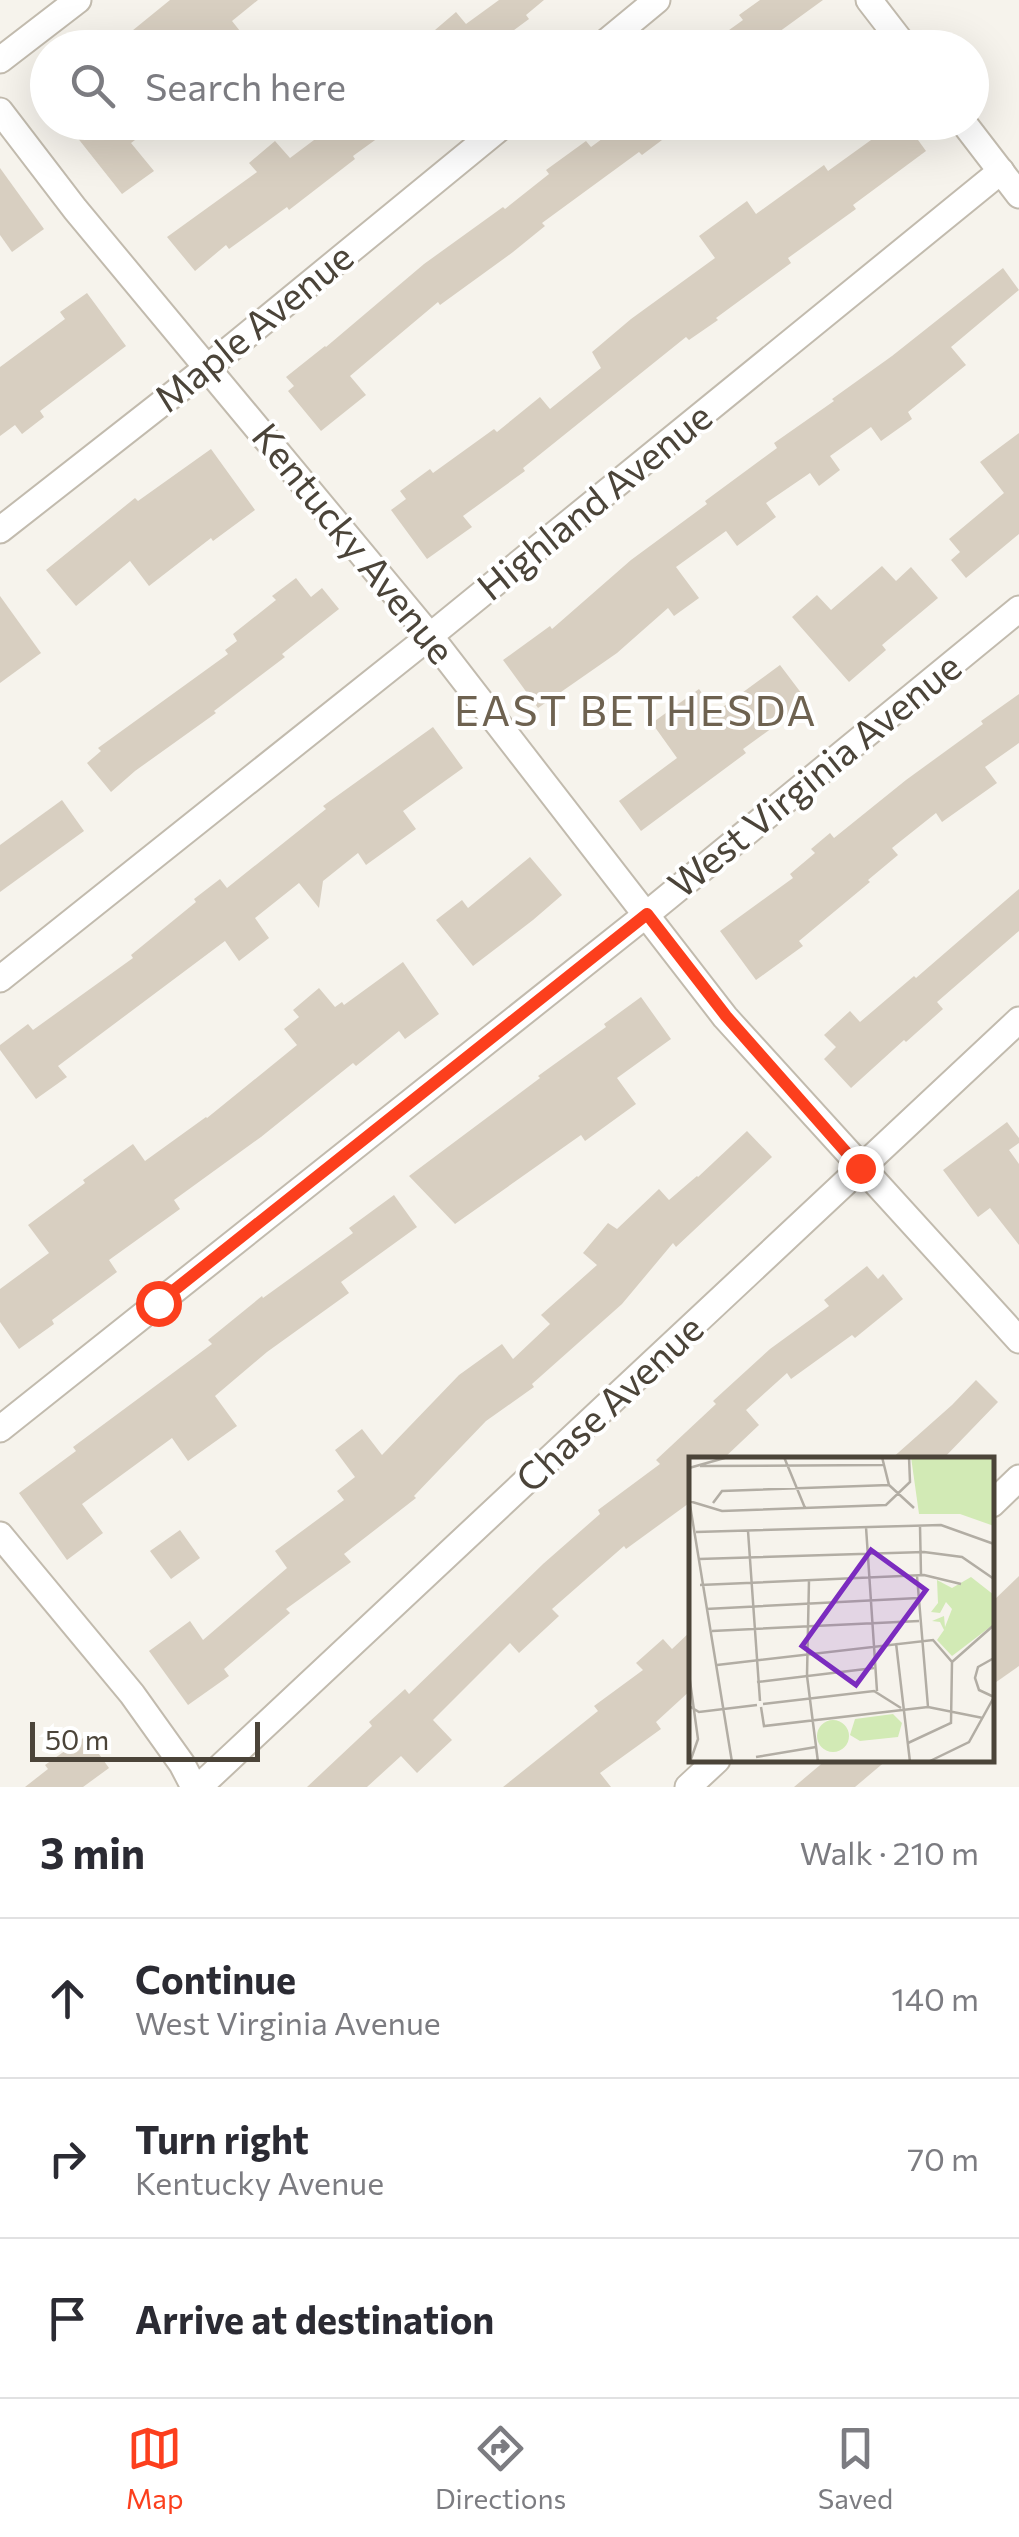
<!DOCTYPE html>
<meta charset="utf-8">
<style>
body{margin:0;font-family:Commissioner,sans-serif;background:#f2f2f3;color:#2b2b33}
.scale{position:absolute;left:30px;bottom:25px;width:230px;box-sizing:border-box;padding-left:10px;border:5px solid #4b4439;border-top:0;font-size:28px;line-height:35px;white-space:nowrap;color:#4b4439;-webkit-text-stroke:8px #fff;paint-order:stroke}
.stop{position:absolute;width:30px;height:30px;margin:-22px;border:8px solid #fc3f1d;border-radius:50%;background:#fff}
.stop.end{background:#fc3f1d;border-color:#fff;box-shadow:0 2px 10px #0008}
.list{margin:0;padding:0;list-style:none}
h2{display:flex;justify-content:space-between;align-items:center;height:130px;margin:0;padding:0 40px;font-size:42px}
h2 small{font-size:32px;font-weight:400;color:#7c7c81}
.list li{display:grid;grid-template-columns:65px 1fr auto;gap:30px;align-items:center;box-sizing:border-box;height:160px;padding:0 40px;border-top:2px solid #e1e1e2}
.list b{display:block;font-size:38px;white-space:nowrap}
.list p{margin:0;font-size:32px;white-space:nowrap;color:#7c7c81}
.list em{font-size:32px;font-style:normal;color:#7c7c81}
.icon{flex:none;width:55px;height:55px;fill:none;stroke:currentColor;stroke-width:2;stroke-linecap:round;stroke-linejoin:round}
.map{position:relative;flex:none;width:1019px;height:1787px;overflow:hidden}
.search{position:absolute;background:#fff;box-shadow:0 10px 40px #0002;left:30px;right:30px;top:30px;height:110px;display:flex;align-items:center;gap:25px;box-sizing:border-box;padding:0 35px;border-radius:55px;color:#7c7c81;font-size:38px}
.sheet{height:610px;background:#fff}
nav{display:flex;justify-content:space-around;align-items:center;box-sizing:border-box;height:140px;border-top:2px solid #e1e1e2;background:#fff;font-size:28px;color:#7c7c81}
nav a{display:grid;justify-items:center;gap:5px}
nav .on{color:#fc3f1d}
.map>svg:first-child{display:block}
</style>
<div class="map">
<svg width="1019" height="1787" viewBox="0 0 1019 1787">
<rect width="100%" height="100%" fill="#f6f3ec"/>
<g fill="#d8cfc1">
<polygon points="170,0 258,0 232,21 240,31 221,48 111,48"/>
<polygon points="499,0 544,0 526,15 529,19 490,48 414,48 456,12 466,24"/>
<polygon points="760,0 823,0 757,48 704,48 743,20 739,15"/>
<polygon points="65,122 159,122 131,143 154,171 122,194"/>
<polygon points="338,122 400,122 353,156 355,159 289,210 287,207 229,249 226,245 195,271 167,237 257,172 249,163 275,141 290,158"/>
<polygon points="625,122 686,122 642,155 639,152 542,223 545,226 513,252 440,305 438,302 350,376 366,395 321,431 288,391 294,386 286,377 325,346 326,347 424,264 503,207 505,209 549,174 546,170 586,141 591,147"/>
<polygon points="896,122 905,122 926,151 853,205 856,209 788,258 791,263 716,318 718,320 689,340 686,337 523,468 525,471 463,516 472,527 427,559 391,510 406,499 400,491 430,469 433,473 494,429 497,432 540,397 550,409 601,368 592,352 631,319 715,258 699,236 747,201 756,214 824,165 828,171"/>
<polygon points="0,168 44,229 12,252 0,235"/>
<polygon points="1003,268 1019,290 951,347 966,365 908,412 912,419 881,441 871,427 830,456 840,470 819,486 810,473 766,503 776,517 737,546 726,531 676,567 699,598 674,616 668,608 617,653 538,708 503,660 550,626 552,629 631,560 707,504 705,501 777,448 774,443 834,401 832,399 892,356"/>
<polygon points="87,293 126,346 40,411 44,417 22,434 15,425 0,436 0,367 65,319 60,312"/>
<polygon points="1019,433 1019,534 966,578 951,560 960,552 949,539 1004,493 980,462"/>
<polygon points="211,449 255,510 213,541 211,538 149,586 130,561 76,606 46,570 135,498 138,501"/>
<polygon points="882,566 896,581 911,567 938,598 882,645 886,650 849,682 792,617 817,595 831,610"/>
<polygon points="296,578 311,597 322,588 339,609 282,654 285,657 214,711 216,713 135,771 111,792 87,763 101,751 98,748 228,654 225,650 237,641 233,634 276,600 272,596"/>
<polygon points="0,596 41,653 0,683"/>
<polygon points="780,665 808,702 743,749 746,753 641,831 619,801 677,758 652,723 699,689 716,712"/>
<polygon points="1019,694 1019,743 985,767 997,783 942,822 936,813 892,848 898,855 868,880 870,882 799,941 803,946 756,980 720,931 793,878 790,874 815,853 811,849 830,833 834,838 906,780 983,724 981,721"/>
<polygon points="433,727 463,768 403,811 416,829 366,865 358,853 323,881 319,908 299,883 255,918 269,938 239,961 225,941 58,1066 67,1077 36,1099 0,1050 0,1045 28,1024 33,1030 133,958 131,955 196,902 194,899 220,879 227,888 326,809 323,806"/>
<polygon points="62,800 84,831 0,892 0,845"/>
<polygon points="530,857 562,895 533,920 473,966 436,920 462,900 468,908"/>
<polygon points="1019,889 1019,931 937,1002 943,1009 906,1042 904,1040 851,1088 824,1059 836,1047 824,1035 850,1011 860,1022 914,976 916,978"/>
<polygon points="403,962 439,1014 405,1039 399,1031 356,1066 353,1063 261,1137 174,1200 180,1209 109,1260 117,1272 52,1320 54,1324 19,1349 0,1322 0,1289 49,1253 28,1225 85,1183 83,1180 133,1144 145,1161 206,1117 207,1118 297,1045 284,1029 299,1017 293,1010 319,988 335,1007 342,1002 344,1005"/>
<polygon points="641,997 671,1039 617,1078 636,1104 585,1141 581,1135 455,1224 409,1176 540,1078 538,1076 606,1027 604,1024"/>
<polygon points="1007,1122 1019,1138 1019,1143 1009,1150 1019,1164 1019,1245 990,1208 978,1217 943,1170"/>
<polygon points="747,1131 772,1157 676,1247 673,1243 622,1304 532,1384 534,1387 486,1421 414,1496 416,1498 344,1554 351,1562 286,1609 290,1613 224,1669 229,1676 188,1705 149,1651 190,1621 203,1640 287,1568 275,1551 344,1500 337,1491 355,1477 335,1450 362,1429 382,1455 459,1375 502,1344 513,1359 550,1324 541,1315 597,1265 583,1253 608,1223 617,1229 659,1189 669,1200 697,1176 698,1177"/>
<polygon points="394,1195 417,1227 341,1282 349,1293 267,1352 215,1396 237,1426 188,1461 172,1438 82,1504 103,1533 67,1560 19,1493 76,1451 73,1447 212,1344 208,1340 262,1296 263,1298 353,1233 349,1228"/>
<polygon points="867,1266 878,1279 883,1274 903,1299 855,1338 852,1335 791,1379 787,1373 746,1410 759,1425 722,1460 692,1460 692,1501 626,1549 624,1546 552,1609 559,1616 519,1653 510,1643 433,1720 452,1740 417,1773 401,1756 367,1787 307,1787 372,1726 369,1722 405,1689 409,1694 543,1564 600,1514 598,1510 660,1464 656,1460 716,1404 713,1401 770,1349 829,1306 824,1300"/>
<polygon points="976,1380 998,1402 942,1460 890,1460 952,1405"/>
<polygon points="180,1530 200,1558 171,1579 150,1551"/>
<polygon points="1019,1576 1019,1666 992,1685 992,1602"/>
<polygon points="692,1630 692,1689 656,1722 661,1729 600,1773 611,1787 503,1787 598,1711 594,1706 643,1670 636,1663 663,1639 672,1649"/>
<polygon points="86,1736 109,1768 83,1787 25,1787 48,1769 45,1765"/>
<polygon points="826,1760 887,1760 855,1787 794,1787"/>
</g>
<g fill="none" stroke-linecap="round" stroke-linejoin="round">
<defs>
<g id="street">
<polyline points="869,0 906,48"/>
<polyline points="599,48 657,0"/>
<polyline points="0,60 78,0"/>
<polyline points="0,111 75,209 430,636 725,1017 1019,1340"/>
<polyline points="963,122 1019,195"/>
<polyline points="0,530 208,367 507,122"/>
<polyline points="0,979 430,636 1001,171"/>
<polyline points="0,1429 647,914 1019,609"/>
<polyline points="992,1504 1019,1478"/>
<polyline points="0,1535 132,1694 182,1764 194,1787"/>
<polyline points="199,1787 1019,1020"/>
<polyline points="688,1787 717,1760"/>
</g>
</defs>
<use href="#street" stroke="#c2bbae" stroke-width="29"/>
<use href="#street" stroke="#fff" stroke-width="25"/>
</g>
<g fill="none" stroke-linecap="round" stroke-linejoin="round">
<polyline stroke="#fc3f1d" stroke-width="12" points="158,1303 647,914 726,1016 860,1168"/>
</g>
<g text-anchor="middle" stroke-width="8" stroke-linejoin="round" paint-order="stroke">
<g font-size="38" fill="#4b4439" stroke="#fff">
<text transform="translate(254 328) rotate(-39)" y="13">Maple Avenue</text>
<text transform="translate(595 502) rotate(-39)" y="13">Highland Avenue</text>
<text transform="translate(353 544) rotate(51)" y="13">Kentucky Avenue</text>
<text transform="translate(815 776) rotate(-39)" y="13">West Virginia Avenue</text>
<text transform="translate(610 1404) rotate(-43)" y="13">Chase Avenue</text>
</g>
<g font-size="42" letter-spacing="2.5" fill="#6e6250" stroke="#fff">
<text x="636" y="726">EAST BETHESDA</text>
</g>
</g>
<g transform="translate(689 1457)">
<rect width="305" height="305" fill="#f6f3ec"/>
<path d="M222,0H305V69L271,57H230ZM282,120L305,138V167L263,199L248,183L255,173L251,165L243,164L255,159L256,170L263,152L257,145L251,156L242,155L249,146L248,123L263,131ZM204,257L213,266L209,280L171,284L161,278L166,262ZM128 279a16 16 0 1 1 32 0a16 16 0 1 1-32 0Z" fill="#d2eab5"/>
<path fill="none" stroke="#b2ada4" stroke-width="2.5" d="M95,0L116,51M193,0L200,28L225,51M11,9L194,8M0,11L39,0M0,42L43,305M0,44L33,54L197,48L221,25L220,0M24,46L33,34L200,28M231,69L232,118M177,70L188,234M59,74L71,244M7,75L252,68L305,87M10,102L235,95L273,100L305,122M228,119L239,250M120,123L118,219L129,305M11,128L235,118L272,127M17,152L229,141M23,174L230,164M207,186L221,305M263,205L305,168M28,208L244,183L263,205L262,266L219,286M0,217L9,282L1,305M68,225L185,211M305,240L290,233L286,221L289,210L305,201M74,247L185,234L212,251M0,249L10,255L68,248M72,250L75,269L239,250L294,261M67,300L127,290M239,305L280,285L305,240"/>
<path fill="#7b2cbf" fill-opacity="0.15" stroke="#7b2cbf" stroke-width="5" d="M182,93L237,133L167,228L113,189Z"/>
<rect width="305" height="305" fill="none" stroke="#4b4439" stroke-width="5"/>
</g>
</svg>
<div class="scale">50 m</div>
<div class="stop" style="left:158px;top:1303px"></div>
<div class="stop end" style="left:860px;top:1168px"></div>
<div class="search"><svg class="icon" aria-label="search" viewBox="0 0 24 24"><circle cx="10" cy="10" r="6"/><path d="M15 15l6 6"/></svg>Search here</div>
</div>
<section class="sheet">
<h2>3 min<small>Walk · 210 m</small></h2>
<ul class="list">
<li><svg class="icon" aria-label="ahead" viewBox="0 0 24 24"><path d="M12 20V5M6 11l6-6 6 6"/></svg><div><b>Continue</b><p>West Virginia Avenue</p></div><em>140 m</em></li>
<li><svg class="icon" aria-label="right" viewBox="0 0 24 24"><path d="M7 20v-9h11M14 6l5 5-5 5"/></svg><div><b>Turn right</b><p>Kentucky Avenue</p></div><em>70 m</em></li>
<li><svg class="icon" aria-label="arrive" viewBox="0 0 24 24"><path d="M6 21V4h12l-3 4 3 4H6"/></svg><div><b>Arrive at destination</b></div></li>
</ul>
</section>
<nav>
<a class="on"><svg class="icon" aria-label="map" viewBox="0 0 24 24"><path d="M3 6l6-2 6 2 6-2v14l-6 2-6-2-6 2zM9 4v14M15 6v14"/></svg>Map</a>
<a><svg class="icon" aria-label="directions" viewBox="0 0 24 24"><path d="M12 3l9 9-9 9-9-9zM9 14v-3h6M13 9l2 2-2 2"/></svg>Directions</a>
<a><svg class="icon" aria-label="saved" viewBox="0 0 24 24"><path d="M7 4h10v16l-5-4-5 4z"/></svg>Saved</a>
</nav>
